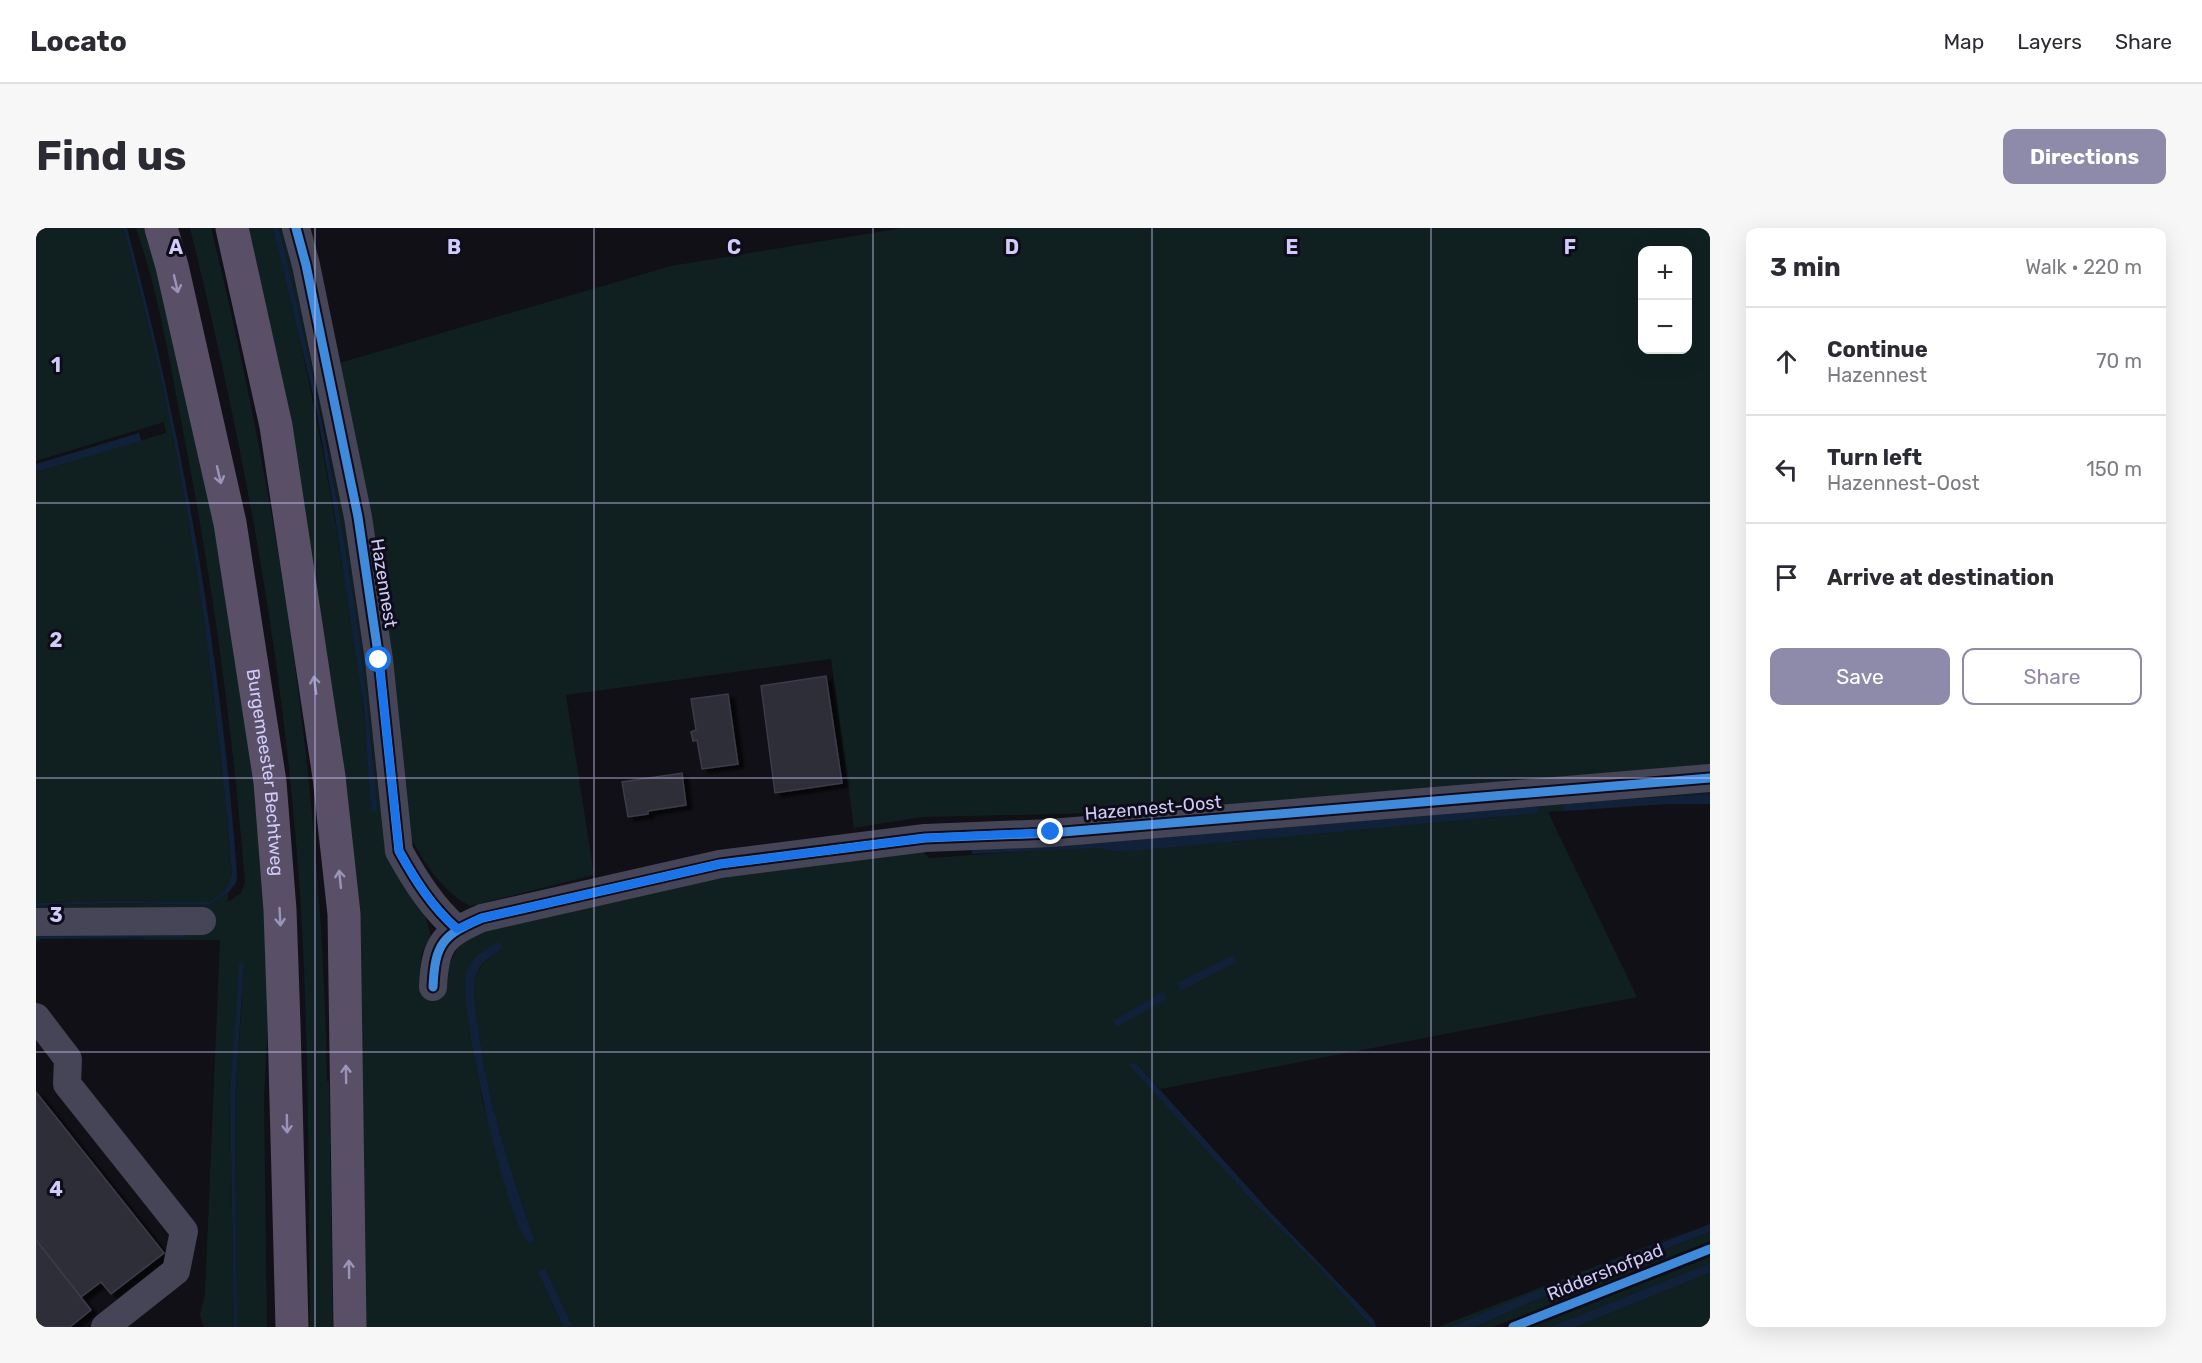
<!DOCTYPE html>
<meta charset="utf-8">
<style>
body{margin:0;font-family:Rubik,sans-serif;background:#f7f7f7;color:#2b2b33}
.controls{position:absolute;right:18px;top:18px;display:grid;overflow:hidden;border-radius:12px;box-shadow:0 6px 24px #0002}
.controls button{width:54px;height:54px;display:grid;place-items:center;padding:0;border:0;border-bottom:2px solid #e1e1e2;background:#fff;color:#2b2b33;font:30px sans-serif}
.stop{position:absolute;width:18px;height:18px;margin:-14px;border:4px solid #1a73e8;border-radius:50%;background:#fff}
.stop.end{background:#1a73e8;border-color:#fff;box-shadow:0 2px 6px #0008}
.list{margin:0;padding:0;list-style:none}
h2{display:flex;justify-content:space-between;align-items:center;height:78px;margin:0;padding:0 24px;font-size:26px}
h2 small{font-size:20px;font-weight:400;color:#7c7c81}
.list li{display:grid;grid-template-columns:39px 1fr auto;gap:18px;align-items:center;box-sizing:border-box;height:108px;padding:0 24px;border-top:2px solid #e1e1e2}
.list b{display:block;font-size:22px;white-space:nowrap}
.list p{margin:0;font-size:20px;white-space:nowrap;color:#7c7c81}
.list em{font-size:20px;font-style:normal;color:#7c7c81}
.actions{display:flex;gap:12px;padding:18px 24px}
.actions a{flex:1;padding:14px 0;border:2px solid #8d8aaa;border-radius:12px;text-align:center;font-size:21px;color:#8d8aaa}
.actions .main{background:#8d8aaa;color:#fff}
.icon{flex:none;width:33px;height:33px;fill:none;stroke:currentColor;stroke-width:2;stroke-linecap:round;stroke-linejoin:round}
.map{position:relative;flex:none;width:1674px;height:1099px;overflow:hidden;border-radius:12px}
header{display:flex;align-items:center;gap:36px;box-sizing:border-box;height:84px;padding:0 30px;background:#fff;border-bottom:2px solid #e1e1e2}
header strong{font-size:28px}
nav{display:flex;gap:33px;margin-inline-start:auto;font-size:21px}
.intro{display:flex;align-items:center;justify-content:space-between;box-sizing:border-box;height:144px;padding:0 36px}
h1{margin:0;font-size:42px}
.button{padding:15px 27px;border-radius:12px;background:#8d8aaa;color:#fff;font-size:21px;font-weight:700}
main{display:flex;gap:36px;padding:0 36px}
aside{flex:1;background:#fff;border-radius:12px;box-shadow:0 6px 24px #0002}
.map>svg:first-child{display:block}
</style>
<header>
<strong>Locato</strong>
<nav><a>Map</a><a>Layers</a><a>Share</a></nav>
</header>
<div class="intro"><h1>Find us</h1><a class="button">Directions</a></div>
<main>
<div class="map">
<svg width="1674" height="1099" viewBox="0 0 1674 1099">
<defs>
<filter id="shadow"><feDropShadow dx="6" dy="4" stdDeviation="1.5" flood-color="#0009"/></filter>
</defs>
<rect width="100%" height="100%" fill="#111016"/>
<g fill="#102020" fill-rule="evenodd">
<path d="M0,0H87C147,210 177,428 196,645C193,659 186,668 172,674L75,673L0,675V244L130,205L128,194L0,233Z"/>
<path d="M100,0H122L194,343L236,715L228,870L231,1099H201L199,870L206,772L204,735L194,864L198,1099H168L164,1087L169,1066L184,712L5,711L0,715V711L112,710L0,685V678L79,675L172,677L192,665V674L205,665L209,655C197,505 177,356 148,208C135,140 123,66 100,0Z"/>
<path d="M154,0H175C244,280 286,565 291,853L293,854L297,1099H274C272,938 274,775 260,614C243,407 204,202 154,0Z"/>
<path d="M208,0H237C265,110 288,221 306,334C320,416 332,498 335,582L337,528L310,324L289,203L243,0H249L283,141L635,38L867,0H1674V544L1066,585L886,589L818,600L795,431L530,467L558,647L434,678C396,658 379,616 359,581L395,708L385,727L384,753L414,735L422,718L439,705L630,656L882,619L893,630L1042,620H1067L1082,624L1114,621L1494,586L1503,584L1501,576L1674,560V566L1528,575L1526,580L1529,583L1512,584L1601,769L1124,861L1099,834L1094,837L1219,976L1278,1034L1336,1099H537L509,1040L502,1044L527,1099H327L325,867ZM1606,22H1652V122H1606ZM461,714L465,718V721C457,728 447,732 442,743C436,756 439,775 441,788C449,865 473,939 498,1011L447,876L432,786L429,751L445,724Z"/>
<polygon points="1674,994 1414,1099 1402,1099"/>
<polygon points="1674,1004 1674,1013 1457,1099 1439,1099 1516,1065"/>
<polygon points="1674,1029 1674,1035 1514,1099 1496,1099"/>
<polygon points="1674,1045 1674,1099 1540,1099"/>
</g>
<g fill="#12213a">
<path d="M87,0H91C148,211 185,429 201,647L200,655L192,665L172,677L79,675L0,678V675L75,673L172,674C186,668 193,659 196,645C177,428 147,210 87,0Z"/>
<path d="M237,0H243C289,192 327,385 341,582L338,585L335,582L328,481L299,288L280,179Z"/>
<polygon points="103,205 105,213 0,244 0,236"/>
<polygon points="1674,566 1674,576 1632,576 1529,583 1526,580 1528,575"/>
<polygon points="1501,575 1503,585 1494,586 1085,624 1061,620 936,626 936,617"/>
<polygon points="0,706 151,707 148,709 0,711"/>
<path d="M461,714L465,716V721C457,728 447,732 442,742C436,756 439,774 441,788C449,865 473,939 498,1011L495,1016C472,1006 422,776 430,746C434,730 447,722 461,714Z"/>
<polygon points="1197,727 1200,734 1145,763 1142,755"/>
<polygon points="203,735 208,735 199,870 201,1099 198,1099 194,864"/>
<polygon points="1127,764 1130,771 1081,799 1077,793"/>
<polygon points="1099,834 1235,985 1338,1092 1340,1099 1336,1099 1278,1034 1219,976 1093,837"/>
<polygon points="1674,996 1674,1004 1516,1065 1439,1099 1414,1099 1517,1056"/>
<polygon points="1674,1035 1674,1045 1540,1099 1514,1099"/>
<polygon points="509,1040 537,1099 527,1099 502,1044"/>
</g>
<g fill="#2f2e39" stroke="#3c3a4a" stroke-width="1.5" filter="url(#shadow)">
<polygon points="790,448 806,555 739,565 725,458"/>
<polygon points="692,466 702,536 666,541 661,512 657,513 655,504 660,502 655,471"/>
<polygon points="646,545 650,577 612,583 612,586 592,589 586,554"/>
<polygon points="0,864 128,1025 75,1066 65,1054 45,1069 0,1012"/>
<polygon points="0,1012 55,1082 34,1099 0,1099"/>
</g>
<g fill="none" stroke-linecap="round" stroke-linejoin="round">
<g stroke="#464557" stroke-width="28">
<path d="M260,0L270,37L322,289L343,432L363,623C379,652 396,679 421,701"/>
<polyline points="0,694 166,693"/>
<path d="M397,759C399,715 407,707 446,690L684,636L889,610L1015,605L1674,550"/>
<polyline points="0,789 32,831 31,856 148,1003 140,1043 69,1099"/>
</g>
<g stroke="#595068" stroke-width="33">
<path id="s1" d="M125,0L136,38L194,295L234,554L244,682L248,796L256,1099"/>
<polyline points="196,0 240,198 293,549 308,686 314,1099"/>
</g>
<defs>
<g id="cycleway">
<path d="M260,0L270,37L322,289L343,432L363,623C379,652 396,679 421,701"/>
<path d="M397,759C399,715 407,707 446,690L684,636L889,610L1015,605L1674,550"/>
<polyline points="1477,1099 1674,1021"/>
</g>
</defs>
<use href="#cycleway" stroke="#0f0c1a" stroke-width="13"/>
<use href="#cycleway" stroke="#408adc" stroke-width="9"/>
</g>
<defs><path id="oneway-shaft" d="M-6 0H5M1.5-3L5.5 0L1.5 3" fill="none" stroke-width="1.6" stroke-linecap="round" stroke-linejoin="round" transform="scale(1.5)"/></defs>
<g stroke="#9a94b8">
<use href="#oneway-shaft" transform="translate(140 56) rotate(77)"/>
<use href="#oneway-shaft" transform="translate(183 247) rotate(77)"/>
<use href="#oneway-shaft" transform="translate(279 457) rotate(-98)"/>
<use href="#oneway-shaft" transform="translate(304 651) rotate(-96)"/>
<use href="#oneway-shaft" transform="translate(244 689) rotate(87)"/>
<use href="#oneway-shaft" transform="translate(310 846) rotate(-91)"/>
<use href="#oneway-shaft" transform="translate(251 896) rotate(89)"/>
<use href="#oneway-shaft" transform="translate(313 1041) rotate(-91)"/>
</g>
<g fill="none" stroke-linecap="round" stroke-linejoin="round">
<path stroke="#1a73e8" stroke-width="8" d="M343,432L363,623C379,652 396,679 421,701L446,690L684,636L889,610L1015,604"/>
</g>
<path fill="none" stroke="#d0cbf9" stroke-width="1.5" stroke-opacity="0.55" d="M279,0V1099M558,0V1099M837,0V1099M1116,0V1099M1395,0V1099M0,275H1674M0,550H1674M0,824H1674"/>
<g text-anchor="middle" stroke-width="6" stroke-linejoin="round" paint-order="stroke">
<g font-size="18" fill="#d0cbf9" stroke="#0f0c1a">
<text transform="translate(348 355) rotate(81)" y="6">Hazennest</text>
<text dy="6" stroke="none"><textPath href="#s1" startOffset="555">Burgemeester Bechtweg</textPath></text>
<text transform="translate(1117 580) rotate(-5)" y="6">Hazennest-Oost</text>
<text transform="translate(1569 1044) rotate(-22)" y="6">Riddershofpad</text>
</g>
</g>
<g font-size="20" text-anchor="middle" font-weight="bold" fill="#d0cbf9" stroke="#0f0c1a" stroke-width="6" stroke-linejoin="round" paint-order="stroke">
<text x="140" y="26">A</text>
<text x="418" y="26">B</text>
<text x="698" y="26">C</text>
<text x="976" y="26">D</text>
<text x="1256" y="26">E</text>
<text x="1534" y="26">F</text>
<text x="20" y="144">1</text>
<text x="20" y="419">2</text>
<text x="20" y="694">3</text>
<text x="20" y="968">4</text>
</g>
</svg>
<div class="controls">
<button>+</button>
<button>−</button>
</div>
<div class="stop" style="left:343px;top:432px"></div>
<div class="stop end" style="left:1015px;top:604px"></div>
</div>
<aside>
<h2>3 min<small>Walk · 220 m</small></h2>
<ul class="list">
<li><svg class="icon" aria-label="ahead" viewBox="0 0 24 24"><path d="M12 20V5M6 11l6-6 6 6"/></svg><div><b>Continue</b><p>Hazennest</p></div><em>70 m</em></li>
<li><svg class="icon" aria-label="left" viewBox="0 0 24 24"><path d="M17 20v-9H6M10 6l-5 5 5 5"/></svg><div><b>Turn left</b><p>Hazennest-Oost</p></div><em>150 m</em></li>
<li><svg class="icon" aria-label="arrive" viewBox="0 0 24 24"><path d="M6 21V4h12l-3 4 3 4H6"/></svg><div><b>Arrive at destination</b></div></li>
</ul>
<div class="actions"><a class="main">Save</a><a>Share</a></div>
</aside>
</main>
